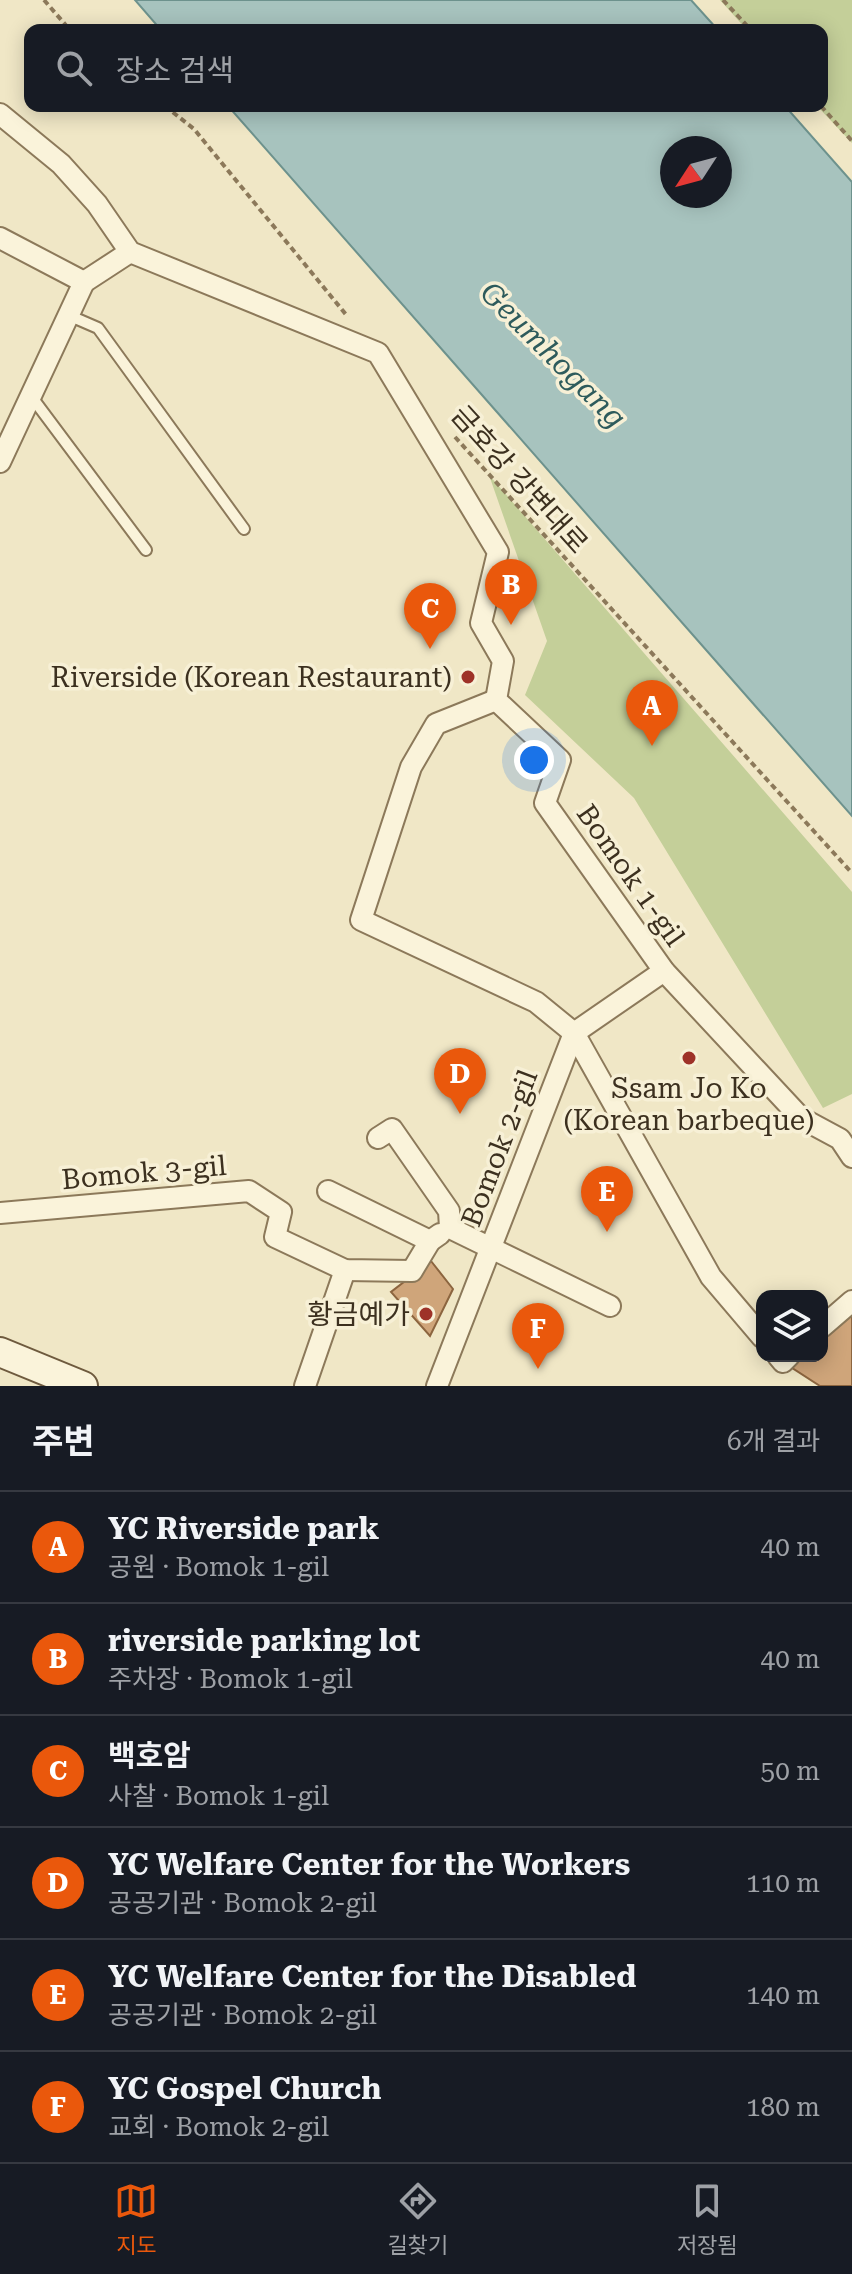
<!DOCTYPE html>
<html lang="ko">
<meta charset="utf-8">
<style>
body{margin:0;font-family:"Roboto Serif","Noto Sans KR",serif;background:#242831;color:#f1f3f6}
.controls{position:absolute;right:24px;bottom:24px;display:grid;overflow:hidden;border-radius:16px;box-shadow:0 4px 20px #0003}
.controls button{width:72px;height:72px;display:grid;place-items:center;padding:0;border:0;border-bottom:2px solid #363941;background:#171b24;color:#f1f3f6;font:40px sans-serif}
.compass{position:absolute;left:660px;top:136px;width:72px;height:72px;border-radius:50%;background:#171b24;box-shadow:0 4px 20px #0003;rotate:234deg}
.you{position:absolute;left:534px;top:760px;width:28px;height:28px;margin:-20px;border:6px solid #fff;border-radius:50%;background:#1a73e8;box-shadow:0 0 0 12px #1a73e833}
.badge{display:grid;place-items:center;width:52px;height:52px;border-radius:50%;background:#ea580c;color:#fff;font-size:26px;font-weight:700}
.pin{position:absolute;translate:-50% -66px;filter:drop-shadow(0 2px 4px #0008)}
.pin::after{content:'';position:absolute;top:42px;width:28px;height:24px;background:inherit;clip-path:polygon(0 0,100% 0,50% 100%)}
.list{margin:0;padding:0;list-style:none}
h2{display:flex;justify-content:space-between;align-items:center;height:104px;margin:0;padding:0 32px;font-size:34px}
h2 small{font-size:26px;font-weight:400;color:#9ea1a6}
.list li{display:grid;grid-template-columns:52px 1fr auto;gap:24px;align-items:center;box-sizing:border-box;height:112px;padding:0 32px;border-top:2px solid #363941}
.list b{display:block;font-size:30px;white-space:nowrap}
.list p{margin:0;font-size:26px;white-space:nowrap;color:#9ea1a6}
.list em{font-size:26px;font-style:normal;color:#9ea1a6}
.icon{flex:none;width:44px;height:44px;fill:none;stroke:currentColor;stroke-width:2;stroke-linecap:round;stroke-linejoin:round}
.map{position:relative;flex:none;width:852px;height:1386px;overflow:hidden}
.search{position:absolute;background:#171b24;box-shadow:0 4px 20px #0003;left:24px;right:24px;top:24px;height:88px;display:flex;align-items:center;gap:20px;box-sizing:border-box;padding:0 28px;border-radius:16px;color:#9ea1a6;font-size:30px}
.sheet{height:776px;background:#171b24}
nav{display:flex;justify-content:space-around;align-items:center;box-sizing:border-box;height:112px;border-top:2px solid #363941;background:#171b24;font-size:22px;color:#9ea1a6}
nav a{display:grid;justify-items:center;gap:4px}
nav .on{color:#ea580c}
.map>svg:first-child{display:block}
</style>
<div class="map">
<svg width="852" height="1386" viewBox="0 0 852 1386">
<rect width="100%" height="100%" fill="#f0e7c6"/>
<g fill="#c4cf99">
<polygon points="720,0 852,0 852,143 817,106 822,106 822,30 747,30"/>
<polygon points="489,475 852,892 852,1094 823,1108 634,798 525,695 547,641"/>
</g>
<g fill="#a7c3be" stroke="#6d928d" stroke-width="2" fill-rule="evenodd">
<polygon points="135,0 691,0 718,30 161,30"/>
<path d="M228,106H785L852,182V816ZM672,148H720V196H672Z"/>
</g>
<g fill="#cfa57a" stroke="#8c653f" stroke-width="2">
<polygon points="431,1261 453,1289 430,1336 391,1292"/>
<polygon points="852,1301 852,1386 820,1386 783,1362 789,1356 822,1356 822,1327"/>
</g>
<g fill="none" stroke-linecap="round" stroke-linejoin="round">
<defs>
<g id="lane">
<polyline points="68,315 98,328 244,529"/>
<polyline points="31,396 146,550"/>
</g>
<g id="street">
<polyline points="0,114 61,164 97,204 130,252 378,353 498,552 481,623 503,661 496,700 560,760 545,803 664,971 801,1118 840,1139 852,1157"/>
<polyline points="0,238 84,282"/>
<polyline points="84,282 130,252"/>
<polyline points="0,462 84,282"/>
<polyline points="496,700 436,724 411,767 361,920 536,1002 574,1033 711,1277 762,1337"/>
<polyline points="378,1138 392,1129 449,1211 450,1228 610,1306"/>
<polyline points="328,1191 430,1241 440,1234"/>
<polyline points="0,1213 249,1191 281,1212 275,1237 345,1270 412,1271 430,1241"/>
<polyline points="822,1327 852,1301"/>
<polyline points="778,1356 783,1362 789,1356"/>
<polyline points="305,1386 345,1270"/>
<polyline points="437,1386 574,1033 664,971"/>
</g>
<polyline id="secondary" points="0,1352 83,1386"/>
</defs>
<use href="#lane" stroke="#8c795a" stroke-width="14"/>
<use href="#street" stroke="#8c795a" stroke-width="24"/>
<use href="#secondary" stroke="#6e5a3e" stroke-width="32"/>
<g stroke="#8c795a" stroke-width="4" stroke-dasharray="6 4" stroke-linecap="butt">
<polyline points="44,0 70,30"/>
<polyline points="723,0 751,30"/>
<polyline points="165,106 194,129 348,317"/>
<polyline points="821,106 852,141"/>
<polyline points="455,437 852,873"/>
</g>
<use href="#lane" stroke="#faf3da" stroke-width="10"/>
<use href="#street" stroke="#faf3da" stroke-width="20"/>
<use href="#secondary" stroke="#faf3da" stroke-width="28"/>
</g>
<g fill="#9e3228" stroke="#f7f0d6" stroke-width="3">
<circle cx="468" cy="677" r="8"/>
<circle cx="689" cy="1058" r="8"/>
<circle cx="426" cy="1314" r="8"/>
</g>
<g text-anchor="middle" stroke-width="7" stroke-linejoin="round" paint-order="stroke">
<g font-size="28" fill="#3c301f" stroke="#f7f0d6">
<text transform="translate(520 479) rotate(48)" y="10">금호강 강변대로</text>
<text transform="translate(631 875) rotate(55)" y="10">Bomok 1-gil</text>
<text transform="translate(499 1148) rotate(-69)" y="10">Bomok 2-gil</text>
<text transform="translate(144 1172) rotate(-5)" y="10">Bomok 3-gil</text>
</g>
<g font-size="28" fill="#3c301f" stroke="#f7f0d6" text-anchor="end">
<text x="452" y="687">Riverside (Korean Restaurant)</text>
<text x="689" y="1098" text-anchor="middle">Ssam Jo Ko<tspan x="689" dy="32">(Korean barbeque)</tspan></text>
<text x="410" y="1324">황금예가</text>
</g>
<g font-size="30" font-style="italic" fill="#2e5b5c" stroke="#f7f0d6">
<text transform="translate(553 355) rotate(45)" y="10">Geumhogang</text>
</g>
</g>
</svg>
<div class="controls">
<button><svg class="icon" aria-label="layers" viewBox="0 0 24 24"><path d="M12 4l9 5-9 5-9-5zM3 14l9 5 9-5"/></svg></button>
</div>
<svg class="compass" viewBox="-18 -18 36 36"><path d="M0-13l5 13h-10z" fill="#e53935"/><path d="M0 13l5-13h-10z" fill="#9ea1a6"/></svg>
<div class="you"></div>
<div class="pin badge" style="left:652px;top:746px">A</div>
<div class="pin badge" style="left:511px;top:625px">B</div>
<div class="pin badge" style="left:430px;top:649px">C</div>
<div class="pin badge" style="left:460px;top:1114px">D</div>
<div class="pin badge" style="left:607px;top:1232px">E</div>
<div class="pin badge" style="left:538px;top:1369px">F</div>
<div class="search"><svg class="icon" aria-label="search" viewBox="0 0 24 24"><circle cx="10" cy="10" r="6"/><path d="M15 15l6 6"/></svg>장소 검색</div>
</div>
<section class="sheet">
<h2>주변<small>6개 결과</small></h2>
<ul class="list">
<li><span class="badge">A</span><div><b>YC Riverside park</b><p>공원 · Bomok 1-gil</p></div><em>40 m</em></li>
<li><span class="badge">B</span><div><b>riverside parking lot</b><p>주차장 · Bomok 1-gil</p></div><em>40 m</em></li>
<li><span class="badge">C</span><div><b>백호암</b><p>사찰 · Bomok 1-gil</p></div><em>50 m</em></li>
<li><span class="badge">D</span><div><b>YC Welfare Center for the Workers</b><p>공공기관 · Bomok 2-gil</p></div><em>110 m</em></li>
<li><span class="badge">E</span><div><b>YC Welfare Center for the Disabled</b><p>공공기관 · Bomok 2-gil</p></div><em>140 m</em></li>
<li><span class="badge">F</span><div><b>YC Gospel Church</b><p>교회 · Bomok 2-gil</p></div><em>180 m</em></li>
</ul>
</section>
<nav>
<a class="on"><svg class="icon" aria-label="map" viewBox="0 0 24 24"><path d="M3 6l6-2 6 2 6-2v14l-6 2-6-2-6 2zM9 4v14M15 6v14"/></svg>지도</a>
<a><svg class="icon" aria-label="directions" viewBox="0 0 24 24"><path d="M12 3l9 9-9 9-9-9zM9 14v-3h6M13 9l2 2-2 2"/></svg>길찾기</a>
<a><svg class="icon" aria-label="saved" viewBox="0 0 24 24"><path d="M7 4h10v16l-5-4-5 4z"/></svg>저장됨</a>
</nav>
